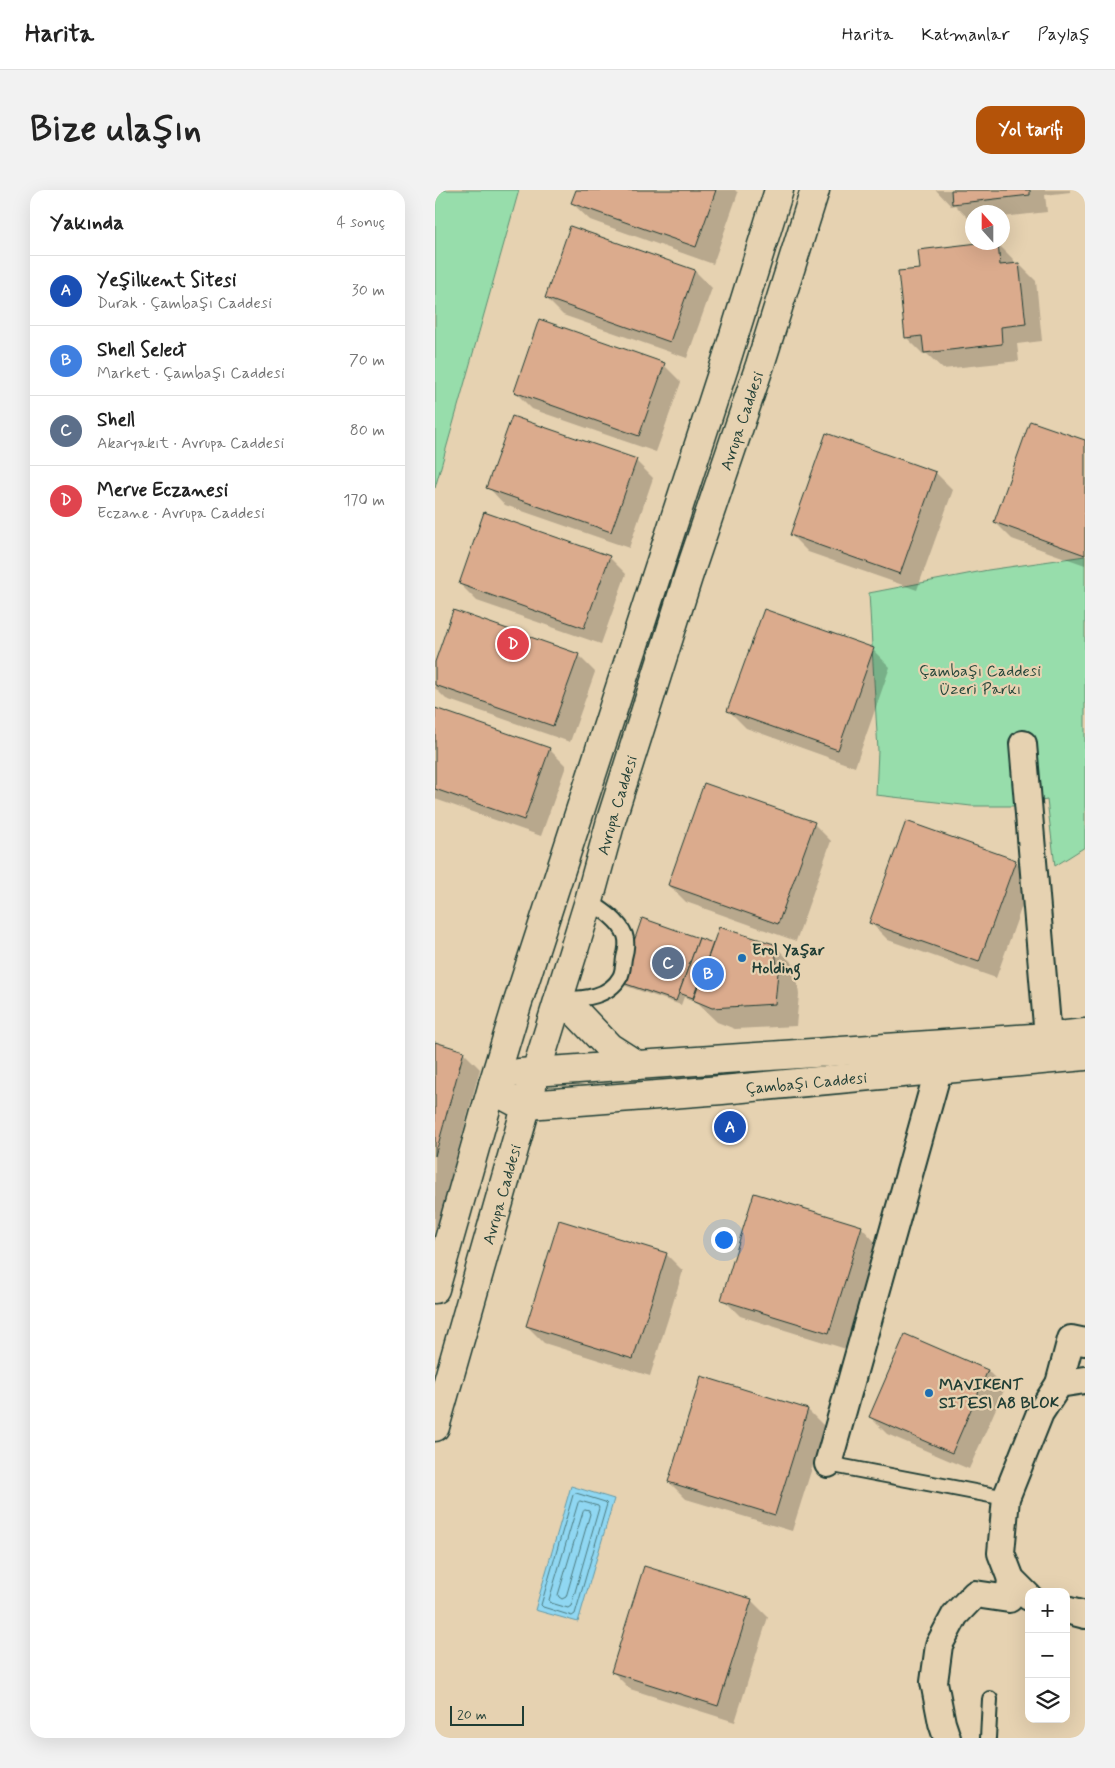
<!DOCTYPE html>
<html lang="tr">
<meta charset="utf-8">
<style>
body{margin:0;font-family:Mynerve,sans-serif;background:#f2f2f2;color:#222}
.controls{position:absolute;right:15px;bottom:15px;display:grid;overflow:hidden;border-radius:10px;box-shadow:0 5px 20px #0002}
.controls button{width:45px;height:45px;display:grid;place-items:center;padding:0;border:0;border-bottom:1px solid #e0e0e0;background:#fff;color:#222;font:25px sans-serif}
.compass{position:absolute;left:530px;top:15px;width:45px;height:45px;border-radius:50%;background:#fff;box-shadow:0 5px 20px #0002;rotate:339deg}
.scale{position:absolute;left:15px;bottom:12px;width:74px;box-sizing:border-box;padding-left:5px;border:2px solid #1f3d34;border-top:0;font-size:14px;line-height:18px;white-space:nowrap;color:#1f3d34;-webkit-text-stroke:4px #e6d2b1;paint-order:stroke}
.you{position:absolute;left:288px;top:1049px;width:18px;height:18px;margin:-12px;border:4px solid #fff;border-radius:50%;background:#1a73e8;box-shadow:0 0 0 8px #1a73e833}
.badge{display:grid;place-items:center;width:32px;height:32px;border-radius:50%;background:#b45309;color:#fff;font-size:16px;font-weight:700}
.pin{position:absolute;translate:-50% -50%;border:2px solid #fff;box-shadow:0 1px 5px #0006}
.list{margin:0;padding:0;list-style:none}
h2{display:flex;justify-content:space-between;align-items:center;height:65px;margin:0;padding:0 20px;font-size:21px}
h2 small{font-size:16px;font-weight:400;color:#767676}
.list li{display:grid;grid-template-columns:32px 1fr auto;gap:15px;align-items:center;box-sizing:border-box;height:70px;padding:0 20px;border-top:1px solid #e0e0e0}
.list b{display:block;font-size:19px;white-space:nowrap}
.list p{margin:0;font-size:16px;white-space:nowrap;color:#767676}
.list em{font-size:16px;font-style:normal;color:#767676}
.icon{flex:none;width:28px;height:28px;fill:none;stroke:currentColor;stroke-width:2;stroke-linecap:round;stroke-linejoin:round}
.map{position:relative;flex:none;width:650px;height:1548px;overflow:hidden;border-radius:15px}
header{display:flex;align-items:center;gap:30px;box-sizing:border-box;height:70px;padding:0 25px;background:#fff;border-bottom:1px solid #e0e0e0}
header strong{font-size:24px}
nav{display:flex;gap:28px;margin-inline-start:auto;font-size:18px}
.intro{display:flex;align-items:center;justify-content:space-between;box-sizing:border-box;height:120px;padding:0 30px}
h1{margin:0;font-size:35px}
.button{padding:12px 22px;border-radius:15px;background:#b45309;color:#fff;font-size:18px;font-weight:700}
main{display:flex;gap:30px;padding:0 30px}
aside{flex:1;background:#fff;border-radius:15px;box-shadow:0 5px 20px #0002}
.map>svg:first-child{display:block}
</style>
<header>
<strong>Harita</strong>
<nav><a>Harita</a><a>Katmanlar</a><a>Paylaş</a></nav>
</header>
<div class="intro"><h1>Bize ulaşın</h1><a class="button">Yol tarifi</a></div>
<main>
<aside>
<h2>Yakında<small>4 sonuç</small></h2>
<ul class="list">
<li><span class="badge" style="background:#1a4fb4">A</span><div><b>Yeşilkent Sitesi</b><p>Durak · Çambaşı Caddesi</p></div><em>30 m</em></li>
<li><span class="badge" style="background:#3f7fe0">B</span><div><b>Shell Select</b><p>Market · Çambaşı Caddesi</p></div><em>70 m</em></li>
<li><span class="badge" style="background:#5c6f8a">C</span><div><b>Shell</b><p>Akaryakıt · Avrupa Caddesi</p></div><em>80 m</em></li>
<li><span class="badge" style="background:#e0444e">D</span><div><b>Merve Eczanesi</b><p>Eczane · Avrupa Caddesi</p></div><em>170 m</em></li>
</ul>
</aside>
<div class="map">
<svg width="650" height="1548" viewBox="0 0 650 1548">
<rect width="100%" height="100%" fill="#e6d2b1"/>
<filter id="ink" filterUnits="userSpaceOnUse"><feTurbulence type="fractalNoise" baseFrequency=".02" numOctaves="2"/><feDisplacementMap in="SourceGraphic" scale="10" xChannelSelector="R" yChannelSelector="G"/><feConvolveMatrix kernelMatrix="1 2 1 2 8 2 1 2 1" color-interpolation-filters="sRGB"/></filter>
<g filter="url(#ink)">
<g fill="#97ddab" stroke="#5b8d70">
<polygon points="0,0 84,0 0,298"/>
<polygon points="650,366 650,657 620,676 612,610 577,616 536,616 441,605 443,561 434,403 553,380"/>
</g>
<polygon fill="#90d7f2" stroke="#6399a6" points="136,1296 179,1309 143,1432 100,1420"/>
<g fill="#0003">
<polygon points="142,0 300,0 303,3 278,74 155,30 137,13"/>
<polygon points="501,0 635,0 635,2 610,5 612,22 568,27 568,22 538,22 538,31 536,31 520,15 516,16"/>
<polygon points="136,38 260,81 277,98 252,168 128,125 111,108"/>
<polygon points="562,53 579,70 580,74 584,74 601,91 607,151 582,154 584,171 508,179 492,164 488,164 471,147"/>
<polygon points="229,175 246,192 221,262 97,219 80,202"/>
<polygon points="392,245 501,283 518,300 482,400 373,362 356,345"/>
<polygon points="650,251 650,375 577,349 560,332"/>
<polygon points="201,271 218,288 194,358 70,315 53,297"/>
<polygon points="174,367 191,384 166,454 42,411 25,394"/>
<polygon points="438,460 455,477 420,577 311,538 294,521"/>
<polygon points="143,465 160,482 135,552 11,509 0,498 0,475"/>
<polygon points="0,519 114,559 131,576 106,646 0,609"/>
<polygon points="379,634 396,651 361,751 251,712 234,695"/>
<polygon points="580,671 597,688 561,788 453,750 436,733"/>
<polygon points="208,730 279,755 339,755 361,777 364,805 361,836 300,839 282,832 260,811 249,807 246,815 191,796 186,791"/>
<polygon points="0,853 28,862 45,879 0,1045"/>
<polygon points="426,1037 443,1055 411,1159 305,1126 288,1109"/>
<polygon points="231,1064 248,1081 215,1186 109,1153 92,1136"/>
<polygon points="471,1145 553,1181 570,1198 534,1279 452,1244 435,1227"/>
<polygon points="267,1187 373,1220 390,1237 357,1341 251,1309 234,1292"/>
<polygon points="316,1410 333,1427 300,1532 195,1499 178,1482"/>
</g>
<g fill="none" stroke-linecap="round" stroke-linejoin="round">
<g stroke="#4c7b80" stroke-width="1">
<polygon points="141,1303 170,1312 172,1314 140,1424 137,1426 108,1417 106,1415 138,1305"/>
<polygon points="145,1311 163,1316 164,1318 136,1416 133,1418 116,1413 114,1410 143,1313"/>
<polygon points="150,1320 154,1321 155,1324 131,1407 127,1409 124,1407 123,1405 148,1322"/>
</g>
</g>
<g fill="#dbab8d" stroke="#1f3d34">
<polygon points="141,0 281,0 261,57 136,13"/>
<polygon points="516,0 595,0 595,5 517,14"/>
<polygon points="135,36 260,80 235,152 110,108"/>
<polygon points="552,52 563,52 565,75 584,73 591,134 566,137 567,154 489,163 487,146 470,148 463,81 485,79 483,60"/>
<polygon points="104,129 230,173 204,246 79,202"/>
<polygon points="77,226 202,269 176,342 51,298"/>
<polygon points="595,231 650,250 650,365 559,332"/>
<polygon points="391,243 501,282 465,384 355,345"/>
<polygon points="49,322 175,366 149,438 24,394"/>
<polygon points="329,419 439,458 403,560 292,521"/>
<polygon points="18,420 144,464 118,536 0,495 0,472"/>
<polygon points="0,518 115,558 89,630 0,599"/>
<polygon points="269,593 380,632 343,734 233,695"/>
<polygon points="471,631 581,670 544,772 434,733"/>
<polygon points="207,728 264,748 241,811 185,792"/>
<polygon points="284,737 339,754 343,782 340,814 277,818 258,810"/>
<polygon points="264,748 278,753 258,808 244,803"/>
<polygon points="0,852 29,861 0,966"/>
<polygon points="319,1003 427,1036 394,1143 286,1110"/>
<polygon points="124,1030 232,1063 198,1169 91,1136"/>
<polygon points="470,1144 553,1180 517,1263 434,1227"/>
<polygon points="266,1186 373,1219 340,1325 233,1292"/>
<polygon points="209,1376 317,1409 283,1516 176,1482"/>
</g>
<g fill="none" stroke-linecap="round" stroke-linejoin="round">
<defs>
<g id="lane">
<path d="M130,809C149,809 174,807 185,787C188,782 188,774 189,768C191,761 193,753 190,745C184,730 166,719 154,711"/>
<polyline points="393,1274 571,1308"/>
<polyline points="553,1548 555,1509"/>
</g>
<g id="street">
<polyline points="588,554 613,847"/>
<polyline points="624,1194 636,1149 650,1152"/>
<polyline points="393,1274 503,881"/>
<polyline points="594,1407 576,1389 566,1363 571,1308 605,1223 624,1194 650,1190"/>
<polyline points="631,1420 650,1425"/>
<polyline points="512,1548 507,1533 499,1492 504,1455 520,1425 540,1404 574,1409 576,1389"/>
</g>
<g id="secondary">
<polyline points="124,808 134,815 174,857 202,875"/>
<polyline points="84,883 613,847 650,843"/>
<path id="s1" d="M58,894C68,906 76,912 93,915L287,900L650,866"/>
<polyline points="0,1099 58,894 82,815 291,171 344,0"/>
<path id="s2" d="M0,1237L101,882L154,711L177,627L253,387L325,175L380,0"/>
</g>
</defs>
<use href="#lane" stroke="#1f3d34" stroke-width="18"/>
<use href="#street" stroke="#1f3d34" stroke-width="30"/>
<use href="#secondary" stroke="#1f3d34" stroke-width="31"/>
<use href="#lane" stroke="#e6d2b1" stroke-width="14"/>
<use href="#street" stroke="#e6d2b1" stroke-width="26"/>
<use href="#secondary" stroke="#e6d2b1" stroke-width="28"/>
</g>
</g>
<g fill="#1f6fb2" stroke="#e6d2b1" stroke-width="2">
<circle cx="307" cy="768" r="5"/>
<circle cx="494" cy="1203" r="5"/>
</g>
<g text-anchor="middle" stroke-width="4.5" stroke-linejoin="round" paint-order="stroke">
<g font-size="16" fill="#1f3d34" stroke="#e6d2b1">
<text dy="6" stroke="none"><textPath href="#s2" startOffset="1052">Avrupa Caddesi</textPath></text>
<text dy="6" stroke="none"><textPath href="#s2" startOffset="648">Avrupa Caddesi</textPath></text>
<text dy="6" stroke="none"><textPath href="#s1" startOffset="321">Çambaşı Caddesi</textPath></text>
<text dy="6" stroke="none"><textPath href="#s2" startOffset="242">Avrupa Caddesi</textPath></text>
</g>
<g font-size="16" fill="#25453a" stroke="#e6d2b1">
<text x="545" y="486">Çambaşı Caddesi<tspan x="545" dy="18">Üzeri Parkı</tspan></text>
</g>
<g font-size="16" font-weight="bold" fill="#1f3d34" stroke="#e6d2b1" text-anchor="start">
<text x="317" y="765">Erol Yaşar<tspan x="317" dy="18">Holding</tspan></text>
<text x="504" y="1200">MAVIKENT<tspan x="504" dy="18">SITESI A8 BLOK</tspan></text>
</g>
</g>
</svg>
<div class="controls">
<button>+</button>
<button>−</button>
<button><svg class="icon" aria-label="layers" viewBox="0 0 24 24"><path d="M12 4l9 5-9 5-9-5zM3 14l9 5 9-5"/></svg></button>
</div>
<svg class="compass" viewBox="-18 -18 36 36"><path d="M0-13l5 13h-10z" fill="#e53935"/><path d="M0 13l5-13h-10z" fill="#767676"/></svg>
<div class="scale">20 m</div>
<div class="you"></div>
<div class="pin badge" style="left:295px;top:937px;background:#1a4fb4">A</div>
<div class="pin badge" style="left:273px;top:784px;background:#3f7fe0">B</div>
<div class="pin badge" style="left:233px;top:773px;background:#5c6f8a">C</div>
<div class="pin badge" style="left:78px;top:454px;background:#e0444e">D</div>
</div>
</main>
